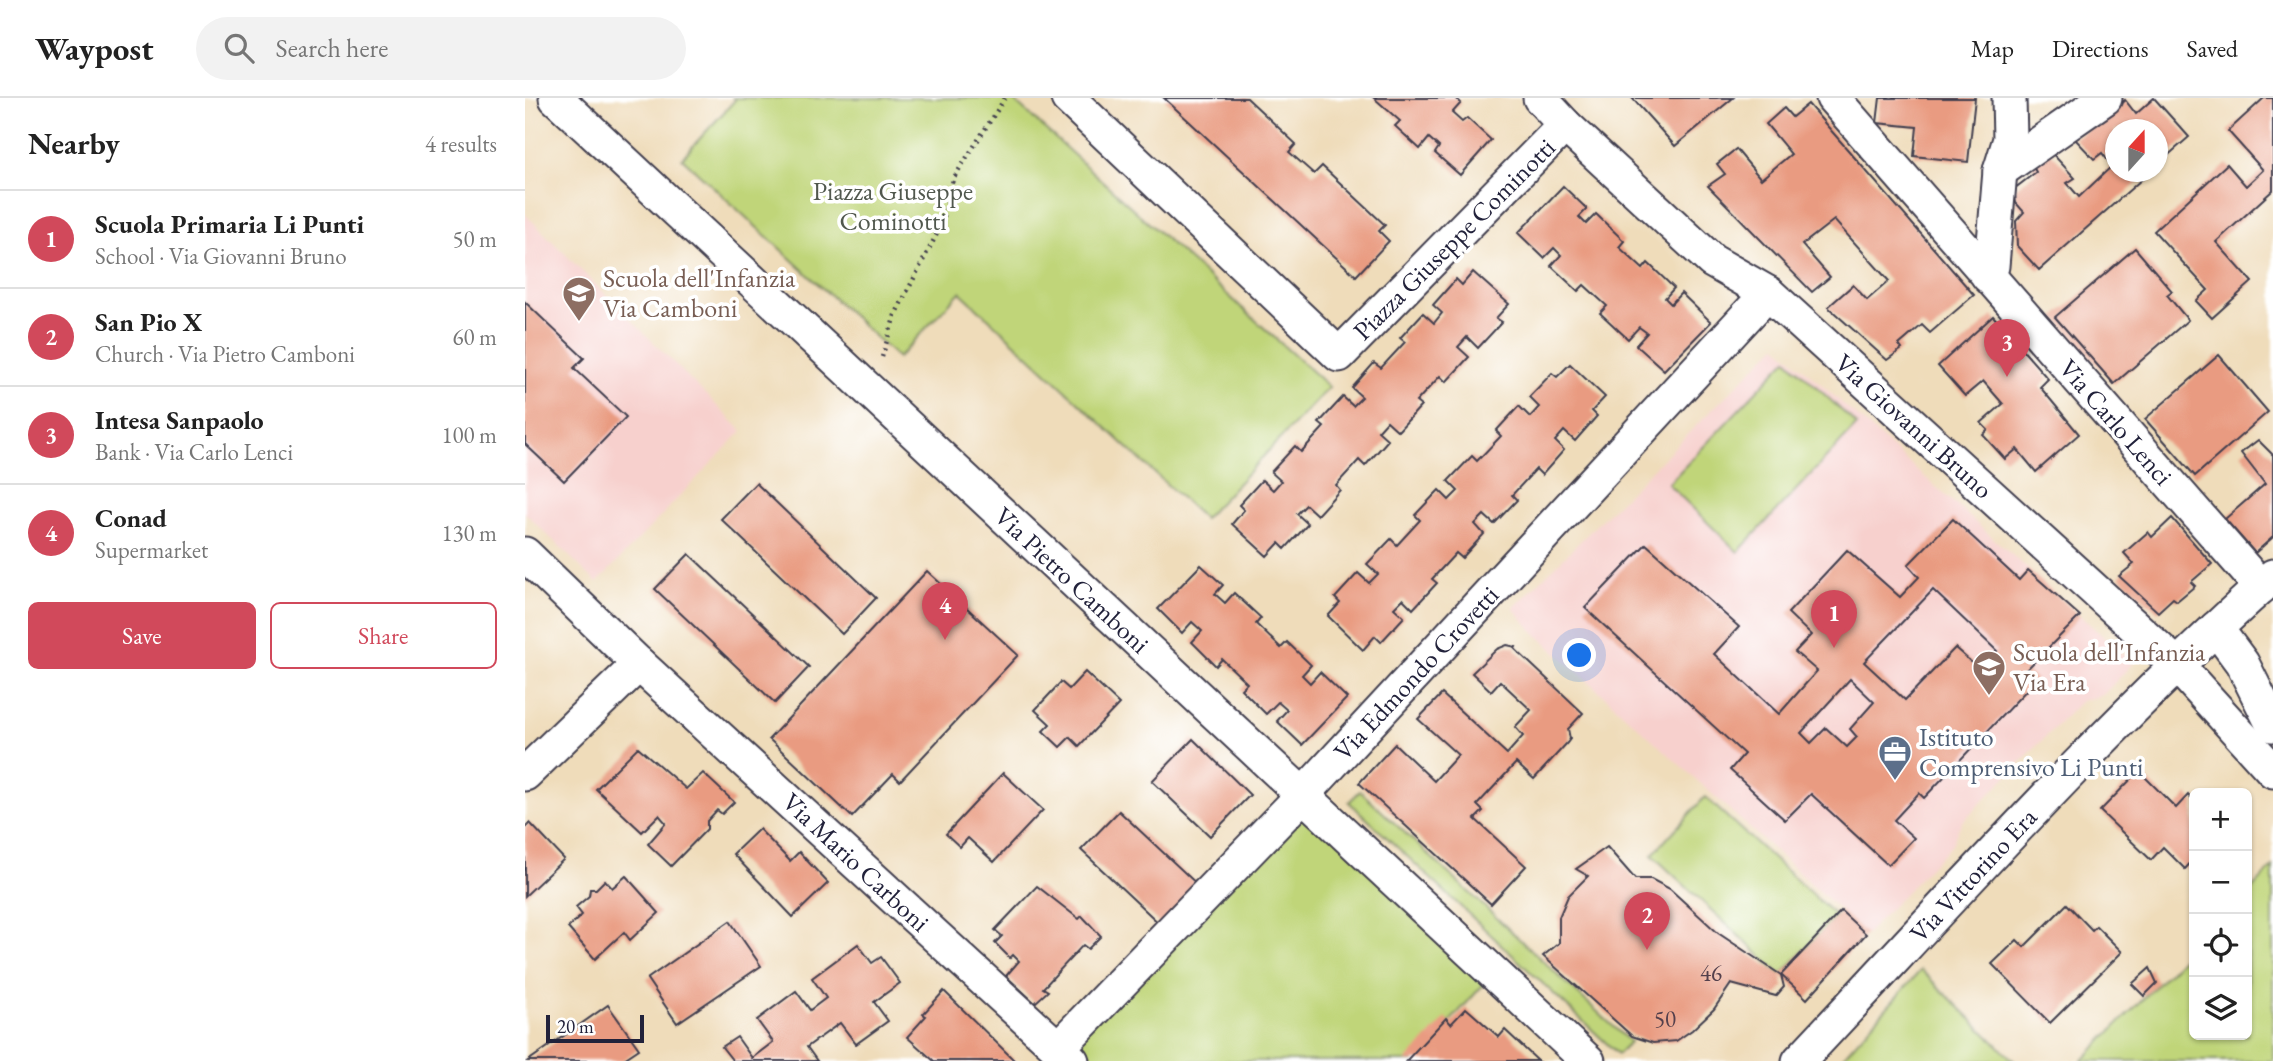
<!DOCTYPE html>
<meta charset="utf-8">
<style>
body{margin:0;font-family:"EB Garamond",serif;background:#f2f2f2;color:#222}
.controls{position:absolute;right:21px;bottom:21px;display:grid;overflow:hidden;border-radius:10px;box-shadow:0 2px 5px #0004}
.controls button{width:63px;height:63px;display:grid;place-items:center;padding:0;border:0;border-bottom:2px solid #e0e0e0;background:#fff;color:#222;font:35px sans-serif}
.compass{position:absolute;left:1580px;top:21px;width:63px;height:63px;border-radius:50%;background:#fff;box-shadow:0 2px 5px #0004;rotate:21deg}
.scale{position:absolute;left:21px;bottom:18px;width:98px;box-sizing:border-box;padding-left:7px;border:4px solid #22223b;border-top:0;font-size:19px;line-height:24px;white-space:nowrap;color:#22223b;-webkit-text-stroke:5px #fff;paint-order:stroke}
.you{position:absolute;left:1055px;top:558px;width:24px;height:24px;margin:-18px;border:5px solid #fff;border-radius:50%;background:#1a73e8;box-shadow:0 0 0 10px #1a73e833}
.badge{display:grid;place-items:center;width:46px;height:46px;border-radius:50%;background:#d1495b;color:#fff;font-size:23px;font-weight:700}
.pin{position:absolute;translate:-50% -58px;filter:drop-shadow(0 2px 4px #0008)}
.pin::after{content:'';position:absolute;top:37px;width:24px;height:21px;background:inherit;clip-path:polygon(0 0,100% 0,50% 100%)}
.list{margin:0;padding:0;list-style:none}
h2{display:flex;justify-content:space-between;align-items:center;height:91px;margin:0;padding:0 28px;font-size:30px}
h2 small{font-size:23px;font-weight:400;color:#767676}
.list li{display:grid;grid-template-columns:46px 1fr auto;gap:21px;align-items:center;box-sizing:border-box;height:98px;padding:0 28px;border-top:2px solid #e0e0e0}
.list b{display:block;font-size:26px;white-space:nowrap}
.list p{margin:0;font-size:23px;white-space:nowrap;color:#767676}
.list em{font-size:23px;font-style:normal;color:#767676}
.actions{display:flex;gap:14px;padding:21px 28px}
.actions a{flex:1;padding:16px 0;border:2px solid #d1495b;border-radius:10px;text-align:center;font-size:24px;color:#d1495b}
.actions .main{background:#d1495b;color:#fff}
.icon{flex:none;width:38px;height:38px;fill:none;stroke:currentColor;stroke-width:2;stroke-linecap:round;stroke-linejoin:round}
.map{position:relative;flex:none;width:1748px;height:963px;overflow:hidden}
header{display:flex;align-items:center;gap:42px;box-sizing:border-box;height:98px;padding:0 35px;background:#fff;border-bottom:2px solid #e0e0e0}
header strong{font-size:33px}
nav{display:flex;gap:38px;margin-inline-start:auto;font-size:24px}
.search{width:490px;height:63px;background:#f2f2f2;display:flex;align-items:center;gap:18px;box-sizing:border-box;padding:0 24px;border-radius:38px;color:#767676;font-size:26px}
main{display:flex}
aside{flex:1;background:#fff}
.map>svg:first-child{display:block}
</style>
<header>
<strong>Waypost</strong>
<div class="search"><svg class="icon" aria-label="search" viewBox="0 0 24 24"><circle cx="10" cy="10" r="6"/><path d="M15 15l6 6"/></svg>Search here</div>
<nav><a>Map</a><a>Directions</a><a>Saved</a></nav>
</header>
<main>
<aside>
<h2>Nearby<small>4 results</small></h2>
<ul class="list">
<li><span class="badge">1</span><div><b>Scuola Primaria Li Punti</b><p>School · Via Giovanni Bruno</p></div><em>50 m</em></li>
<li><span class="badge">2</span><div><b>San Pio X</b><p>Church · Via Pietro Camboni</p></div><em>60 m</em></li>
<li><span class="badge">3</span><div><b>Intesa Sanpaolo</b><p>Bank · Via Carlo Lenci</p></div><em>100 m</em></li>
<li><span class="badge">4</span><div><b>Conad</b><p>Supermarket</p></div><em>130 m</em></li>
</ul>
<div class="actions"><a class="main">Save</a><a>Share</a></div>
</aside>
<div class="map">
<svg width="1748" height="963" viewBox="0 0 1748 963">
<rect width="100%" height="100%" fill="#fff"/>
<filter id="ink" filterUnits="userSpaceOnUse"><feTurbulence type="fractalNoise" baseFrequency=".0143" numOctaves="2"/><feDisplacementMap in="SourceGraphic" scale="14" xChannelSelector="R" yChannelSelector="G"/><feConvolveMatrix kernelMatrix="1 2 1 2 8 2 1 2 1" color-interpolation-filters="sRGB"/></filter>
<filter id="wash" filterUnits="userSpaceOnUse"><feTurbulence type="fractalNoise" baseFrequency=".00686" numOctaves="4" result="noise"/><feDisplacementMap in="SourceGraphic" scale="28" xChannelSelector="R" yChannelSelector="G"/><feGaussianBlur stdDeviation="1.57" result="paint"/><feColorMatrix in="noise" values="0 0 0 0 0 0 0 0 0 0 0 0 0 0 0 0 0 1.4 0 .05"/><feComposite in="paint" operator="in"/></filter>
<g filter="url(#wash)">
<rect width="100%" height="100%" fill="#efdcba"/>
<g fill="#f7d0cd">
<polygon points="0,116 217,333 72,485 0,415"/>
<polygon points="1252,247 1608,565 1578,597 1556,603 1436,725 1427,746 1341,836 1010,535 988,510"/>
</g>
<g fill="#c0d579" stroke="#717c5a" stroke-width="2">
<polygon points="208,0 486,0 804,289 679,421 435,194 373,260 157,60 210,2"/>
<polygon points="1262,261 1332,327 1213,454 1143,386"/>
<polygon points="835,693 1105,944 1093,956 824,704"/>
<polygon points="777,698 969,875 889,963 547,963 533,950"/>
<polygon points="1180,699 1311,818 1256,877 1127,757"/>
<polygon points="1748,769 1748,963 1557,963 1669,849 1669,937 1722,937 1722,796"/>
<polygon points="1396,872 1489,963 1314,963"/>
</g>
<g id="blocks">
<g fill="#e99b81" fill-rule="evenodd">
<polygon points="639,0 722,0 771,46 764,54 789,76 797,68 860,127 854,133 864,143 831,178"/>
<polygon points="849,0 931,0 936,5 927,15 937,24 942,20 966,42 935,77 910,55 914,49 904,40 895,51 870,28 875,23"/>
<polygon points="1107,0 1208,0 1150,48"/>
<polygon points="1355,0 1450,0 1443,64 1389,58 1392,29 1352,25"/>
<polygon points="1629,0 1664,39 1632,67 1632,32 1590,32 1590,74 1625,74 1514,172 1492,148 1491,123 1499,114 1491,105 1489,91 1511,74 1507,67 1525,53 1550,80 1542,85 1554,99 1587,68 1577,55 1569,61 1549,40 1575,23 1600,2 1611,16"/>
<polygon points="1739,0 1748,0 1748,92 1691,144 1727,184 1687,220 1671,203 1683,192 1629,133 1702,66 1721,88 1738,72 1703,33"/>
<polygon points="1283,6 1449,197 1405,235 1397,227 1374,247 1377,251 1362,262 1303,209 1328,187 1342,202 1364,183 1309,122 1277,147 1305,179 1287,194 1183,88 1200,76 1192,66 1211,51 1236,81 1266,56 1241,26 1259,10 1267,19"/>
<polygon points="1038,88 1062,111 1054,119 1061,126 1071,116 1099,143 1094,149 1118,171 1123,165 1149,190 1140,200 1146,206 1156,195 1186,224 1139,272 1111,247 1122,235 1114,229 1103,241 1075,215 1082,208 1059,187 1053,193 1026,168 1036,157 1029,150 1019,160 993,135"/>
<polygon points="1610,150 1647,193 1642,197 1663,222 1589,286 1530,219"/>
<polygon points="948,174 984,206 971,220 977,224 953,250 942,239 933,249 944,259 921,284 915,278 891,304 896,308 873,333 862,323 853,333 863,342 840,368 834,362 811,387 815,392 792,417 781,407 772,416 783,426 760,451 754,445 742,458 707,426 719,412 714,407 737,382 748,392 756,383 746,374 770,348 776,354 799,329 794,325 818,299 828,308 837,299 827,290 849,265 856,270 880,244 875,240 898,215 909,225 917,215 908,207 931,181 937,187"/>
<polygon points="0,204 59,260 49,270 101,319 39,383 0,346"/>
<polygon points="1468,218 1523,281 1515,289 1554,336 1511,374 1492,351 1480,361 1458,337 1463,332 1456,325 1478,306 1458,283 1440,298 1413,268"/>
<polygon points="1694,257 1743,314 1670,378 1620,321"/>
<polygon points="1045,266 1080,299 1067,313 1072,318 1050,343 1039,333 1030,343 1039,352 1017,377 1011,371 987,397 992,402 969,426 959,417 950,426 959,436 937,460 931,455 907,481 912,485 888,511 878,501 869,510 879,519 856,544 850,538 838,552 803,518 815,505 810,500 833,475 844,485 853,476 842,466 866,441 872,447 895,422 890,417 914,392 924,402 933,393 923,383 947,358 952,363 976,338 971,333 994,308 1005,319 1014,309 1004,299 1027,275 1032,279"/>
<polygon points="1733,342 1748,357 1748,439 1730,455 1700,421 1740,386 1716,355"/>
<polygon points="231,385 351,500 317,536 196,421"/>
<polygon points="1647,420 1687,466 1666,484 1670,488 1652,503 1648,500 1633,514 1594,478 1609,466 1599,455 1623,434 1627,439"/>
<path d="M1428,421L1494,482L1503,472L1555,518L1501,572L1511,582L1399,700L1394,695L1369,722L1389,740L1363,767L1286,696L1260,722L1205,672L1219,656L1060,510L1121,446L1214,529L1189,556L1254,616L1292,573L1270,554L1286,537L1263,515L1322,452L1375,499L1394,479L1383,467ZM1408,492L1472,553L1454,571L1430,550L1380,602L1339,564ZM1325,581L1349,604L1325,631L1332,639L1322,649L1301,630L1286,645L1276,635Z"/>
<polygon points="164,456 284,569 250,605 130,491"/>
<polygon points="676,467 698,487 690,496 700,505 709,495 736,520 731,526 756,550 762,544 786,567 777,577 785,585 795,574 822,600 777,647 752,623 762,612 753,604 741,616 716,591 722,585 697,561 691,568 667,544 677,533 667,524 657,535 633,511"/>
<polygon points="402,473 493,557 375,683 368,676 327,719 244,641"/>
<polygon points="982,547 991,549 990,551 1058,615 1043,631 1045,641 1042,645 1009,681 991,665 952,707 958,713 950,721 1001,768 966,806 834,685 870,646 909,683 933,657 893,621 917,596 982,656 998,638 990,629 1006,612 975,583 966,593 947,575 972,551"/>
<polygon points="560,574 594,606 554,648 545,639 535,649 518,633 525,626 510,612 536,584 544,591"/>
<polygon points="668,641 725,697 685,738 627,683"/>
<polygon points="113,649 161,691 178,675 209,704 197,716 192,712 182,723 182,731 146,768 123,746 141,725 134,717 117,734 71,691"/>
<polygon points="1614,673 1651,710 1663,697 1669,704 1669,761 1660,771 1638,749 1626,762 1575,713"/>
<polygon points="478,675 518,712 469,764 443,740 435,749 421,736"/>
<polygon points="594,713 676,790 638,829 556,752"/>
<polygon points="5,725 39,761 0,798 0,730"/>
<polygon points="234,731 265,763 274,754 303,785 268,819 208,756"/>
<polygon points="1082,749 1110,781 1126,781 1145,791 1193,835 1256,877 1259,889 1251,898 1206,886 1189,911 1167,932 1151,943 1128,945 1107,938 1018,858 1034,845 1034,819 1043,798 1063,778 1051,771"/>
<polygon points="101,778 134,815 105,842 99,834 70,861 43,830 57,817 51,809 64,798 65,791 71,791 80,782 87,790"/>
<polygon points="512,788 554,821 557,818 576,838 563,851 558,847 518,890 523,893 510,905 481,878 494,863 488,857 485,860 470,845 477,838 470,832"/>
<polygon points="1542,806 1567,832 1571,828 1597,854 1525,925 1467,866 1492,842 1499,849"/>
<polygon points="1316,813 1341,836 1282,901 1256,877"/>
<polygon points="205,823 236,868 152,925 122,881"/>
<polygon points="333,846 347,865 356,859 375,885 349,904 363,923 331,946 315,925 282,949 292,963 208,963 197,949 212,939 227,960 248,944 232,922 271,893 285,912 301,900 287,880"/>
<polygon points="1625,870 1632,885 1619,898 1607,886"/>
<polygon points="419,893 490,963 409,963 382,939 401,918 398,916"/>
<polygon points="83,907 114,951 96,963 3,963"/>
<polygon points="941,910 974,939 980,932 1013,963 881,963 921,920 926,926"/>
</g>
</g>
</g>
<g filter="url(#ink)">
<use href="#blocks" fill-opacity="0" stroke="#413e4e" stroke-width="2"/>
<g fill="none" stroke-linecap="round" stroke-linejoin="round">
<defs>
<g id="minor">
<polyline points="31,0 1063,963"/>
<polyline points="543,0 814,257 1040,27"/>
<polyline points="1015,0 1040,27 1187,163 1243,195 1652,567 1748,673"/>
<polyline points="1308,0 1736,489"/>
<polyline points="1475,73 1580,0"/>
<polyline points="1463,178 1467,168 1475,73 1485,41 1484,0"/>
<polyline points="0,456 114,566 547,963"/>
<polyline points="1691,530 1717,565 1748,627"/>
<polyline points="0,676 114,566"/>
<polyline points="533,950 777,698 1243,195"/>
<path d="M1274,963C1429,798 1579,629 1748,478"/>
</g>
</defs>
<use href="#minor" stroke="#413e4e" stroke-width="37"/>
<polyline stroke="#413e4e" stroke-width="4.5" stroke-dasharray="2 5" stroke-linecap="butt" points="357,259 370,217 417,126 428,81 480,0"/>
<use href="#minor" stroke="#fff" stroke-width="33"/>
</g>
</g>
<defs>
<symbol id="school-pin" viewBox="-11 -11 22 30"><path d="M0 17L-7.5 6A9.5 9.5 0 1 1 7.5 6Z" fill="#8d6e63" stroke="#fff"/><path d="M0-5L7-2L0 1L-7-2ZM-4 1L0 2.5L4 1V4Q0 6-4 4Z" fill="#fff"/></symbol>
<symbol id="office-pin" viewBox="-11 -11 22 30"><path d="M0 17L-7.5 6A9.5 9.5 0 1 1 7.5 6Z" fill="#5c6f8a" stroke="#fff"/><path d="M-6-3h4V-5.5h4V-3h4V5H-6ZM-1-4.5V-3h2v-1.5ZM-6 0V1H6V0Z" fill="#fff"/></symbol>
</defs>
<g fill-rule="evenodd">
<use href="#school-pin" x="35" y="176" width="38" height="52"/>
<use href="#school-pin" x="1445" y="550" width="38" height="52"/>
<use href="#office-pin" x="1351" y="635" width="38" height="52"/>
</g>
<g text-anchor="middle" stroke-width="7" stroke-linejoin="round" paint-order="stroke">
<g font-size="23" fill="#54404c">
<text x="1186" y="883">46</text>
<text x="1140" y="929">50</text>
</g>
<g font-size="26" fill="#51584e" stroke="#fff">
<text x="368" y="102">Piazza Giuseppe<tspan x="368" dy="30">Cominotti</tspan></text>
</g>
<g font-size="26" fill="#22223b" stroke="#fff">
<text transform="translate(929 141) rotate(-45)" y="9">Piazza Giuseppe Cominotti</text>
<text transform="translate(1591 324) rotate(49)" y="9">Via Carlo Lenci</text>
<text transform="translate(1389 328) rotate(42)" y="9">Via Giovanni Bruno</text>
<text transform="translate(547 482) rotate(43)" y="9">Via Pietro Camboni</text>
<text transform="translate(891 575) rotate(-47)" y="9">Via Edmondo Crovetti</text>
<text transform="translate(331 764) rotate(43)" y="9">Via Mario Carboni</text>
<text transform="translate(1448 777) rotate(-47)" y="9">Via Vittorino Era</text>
</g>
<g font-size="26" fill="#785e54" stroke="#fff" text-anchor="start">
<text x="78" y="189">Scuola dell'Infanzia<tspan x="78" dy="30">Via Camboni</tspan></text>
<text x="1488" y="563">Scuola dell'Infanzia<tspan x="1488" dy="30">Via Era</tspan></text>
</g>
<g font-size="26" fill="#4e5e75" stroke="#fff" text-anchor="start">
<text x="1394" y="648">Istituto<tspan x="1394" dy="30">Comprensivo Li Punti</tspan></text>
</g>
</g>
</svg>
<div class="controls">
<button>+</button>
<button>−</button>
<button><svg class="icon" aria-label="locate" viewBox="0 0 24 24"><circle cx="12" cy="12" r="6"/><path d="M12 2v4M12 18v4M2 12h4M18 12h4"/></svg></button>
<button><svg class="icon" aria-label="layers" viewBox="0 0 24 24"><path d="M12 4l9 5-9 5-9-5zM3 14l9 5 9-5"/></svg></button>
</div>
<svg class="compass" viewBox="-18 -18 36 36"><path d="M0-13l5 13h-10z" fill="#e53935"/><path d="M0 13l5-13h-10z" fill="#767676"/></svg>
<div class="scale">20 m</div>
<div class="you"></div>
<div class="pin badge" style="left:1309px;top:550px">1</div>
<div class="pin badge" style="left:1122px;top:852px">2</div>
<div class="pin badge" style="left:1482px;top:279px">3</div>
<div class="pin badge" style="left:420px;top:542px">4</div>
</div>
</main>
